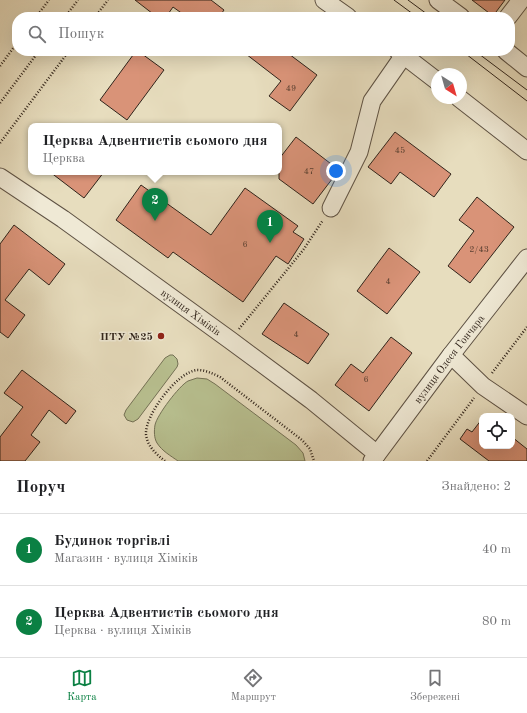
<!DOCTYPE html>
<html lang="uk">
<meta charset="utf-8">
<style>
body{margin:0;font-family:"Old Standard TT",serif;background:#f2f2f2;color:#202124}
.controls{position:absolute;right:12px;bottom:12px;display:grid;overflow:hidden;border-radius:8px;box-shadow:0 4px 16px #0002}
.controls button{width:36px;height:36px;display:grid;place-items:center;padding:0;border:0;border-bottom:1px solid #e0e0e0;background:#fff;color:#202124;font:20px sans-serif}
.compass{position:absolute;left:431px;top:68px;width:36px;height:36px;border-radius:50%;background:#fff;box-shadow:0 4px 16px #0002;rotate:143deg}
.you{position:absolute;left:336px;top:171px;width:14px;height:14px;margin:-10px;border:3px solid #fff;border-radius:50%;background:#1a73e8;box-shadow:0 0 0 6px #1a73e833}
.badge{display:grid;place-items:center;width:26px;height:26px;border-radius:50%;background:#0b8043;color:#fff;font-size:13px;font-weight:700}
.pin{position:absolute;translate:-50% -33px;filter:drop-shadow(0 1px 2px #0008)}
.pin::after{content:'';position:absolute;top:21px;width:14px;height:12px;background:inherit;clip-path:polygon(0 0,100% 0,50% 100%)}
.popup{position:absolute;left:28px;top:123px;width:254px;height:52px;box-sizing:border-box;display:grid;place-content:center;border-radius:8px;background:#fff;filter:drop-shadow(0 1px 3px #0005);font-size:13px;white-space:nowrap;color:#757577}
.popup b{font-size:15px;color:#202124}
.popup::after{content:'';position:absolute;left:50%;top:100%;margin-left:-8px;border:8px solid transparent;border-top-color:#fff}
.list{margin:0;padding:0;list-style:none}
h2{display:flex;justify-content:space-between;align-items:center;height:52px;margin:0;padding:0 16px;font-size:17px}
h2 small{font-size:13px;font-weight:400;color:#757577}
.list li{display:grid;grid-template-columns:26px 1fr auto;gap:12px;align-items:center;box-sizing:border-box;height:72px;padding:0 16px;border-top:1px solid #e0e0e0}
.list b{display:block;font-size:15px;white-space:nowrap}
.list p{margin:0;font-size:13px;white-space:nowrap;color:#757577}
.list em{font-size:13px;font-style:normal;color:#757577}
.icon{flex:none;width:22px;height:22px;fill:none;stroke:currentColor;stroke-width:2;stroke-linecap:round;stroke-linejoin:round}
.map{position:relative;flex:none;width:527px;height:461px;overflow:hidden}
.search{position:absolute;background:#fff;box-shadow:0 4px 16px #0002;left:12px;right:12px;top:12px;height:44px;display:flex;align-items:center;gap:10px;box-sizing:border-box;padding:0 14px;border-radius:16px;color:#757577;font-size:15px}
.sheet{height:196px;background:#fff}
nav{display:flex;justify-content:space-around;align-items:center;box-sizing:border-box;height:56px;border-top:1px solid #e0e0e0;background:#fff;font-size:11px;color:#757577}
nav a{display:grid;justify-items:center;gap:2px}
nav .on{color:#0b8043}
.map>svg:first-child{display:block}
</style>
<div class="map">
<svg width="527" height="461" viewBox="0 0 527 461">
<rect width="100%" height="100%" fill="#e7ddbe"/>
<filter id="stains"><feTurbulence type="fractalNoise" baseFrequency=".005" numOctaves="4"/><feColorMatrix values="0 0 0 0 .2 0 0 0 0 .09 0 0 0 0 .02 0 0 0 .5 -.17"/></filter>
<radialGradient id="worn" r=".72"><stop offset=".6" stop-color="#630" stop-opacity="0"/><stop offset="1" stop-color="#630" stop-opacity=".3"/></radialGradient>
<g fill="#b8c090" stroke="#747256">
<polygon points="170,355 173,355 177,359 178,364 177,367 138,419 133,422 127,420 124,415 126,410 165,358"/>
<path d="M197,378L207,379L215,384L296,445L303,453L305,461H178C171,456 162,451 157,443C154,438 154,431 155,425C157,415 179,386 188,381C191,380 194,379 197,378Z"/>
</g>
<g fill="#d99378" stroke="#30241b">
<polygon points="135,0 211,0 224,10 219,17 187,17 173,7 166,17 157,17"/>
<polygon points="472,0 505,0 493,16"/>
<polygon points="136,51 138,51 164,70 127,120 100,100"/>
<polygon points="242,51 285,51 317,75 290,111 269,96 281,81"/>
<polygon points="395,132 451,174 434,197 400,172 391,184 368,167"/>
<polygon points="296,137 339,170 313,204 279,179 279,159"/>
<polygon points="50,172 104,172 84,198"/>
<polygon points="141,185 211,235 245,188 298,226 293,232 304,239 288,264 276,256 243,302 173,252 168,258 116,220"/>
<polygon points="477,197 514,227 470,283 448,266 474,231 459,220"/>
<polygon points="14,225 65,264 49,285 29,269 5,300 25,315 8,338 0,332 0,244"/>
<polygon points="389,248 420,272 387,314 357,291"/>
<polygon points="284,303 329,334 308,364 262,334"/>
<polygon points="391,337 412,353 369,411 335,385 351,364 363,373"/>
<polygon points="22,370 76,411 66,424 49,410 31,435 40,442 25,461 0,461 0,437 23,407 4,393"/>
<polygon points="482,419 482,446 512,446 512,437 527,449 527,461 489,461 460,439 467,429 472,432"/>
</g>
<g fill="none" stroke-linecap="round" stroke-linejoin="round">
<defs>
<g id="minor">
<polyline points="324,0 348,17"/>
<polyline points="438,0 461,17"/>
<polyline points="508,17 521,0"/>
<polyline points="398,51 437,81"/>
<polyline points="506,51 527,68"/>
<polyline points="459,98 527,151"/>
<path id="s1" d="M0,177L63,219L230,340L311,400L377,454"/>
<polyline points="331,208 359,152 372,101 404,55"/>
<polyline points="451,355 483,386 527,416"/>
<path id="s2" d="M372,461L451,355L527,258"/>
</g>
</defs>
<use href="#minor" stroke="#5e5244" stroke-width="19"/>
<g stroke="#30241b" stroke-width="2.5" stroke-dasharray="1 2" stroke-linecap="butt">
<polyline points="36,17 49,0"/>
<polyline points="65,17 78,0"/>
<polyline points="95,17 108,0"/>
<polyline points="0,66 17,43"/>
<polyline points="0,103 39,51"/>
<polyline points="0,143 69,51"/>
<polyline points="239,329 304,249 323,220"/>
<polyline points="492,373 527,327"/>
<path d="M165,461C156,454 147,446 146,434C145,415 177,372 197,370C205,370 212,373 220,377L302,440L310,449L314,461"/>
<polyline points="427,461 474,398"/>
</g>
<use href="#minor" stroke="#efe9d5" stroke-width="17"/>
<g stroke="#30241b" stroke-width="1">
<polyline points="394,0 417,17"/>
<polyline points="408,0 431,17"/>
<polyline points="462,51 527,101"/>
<polyline points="475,51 527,90"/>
</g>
</g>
<circle fill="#8f2418" stroke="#efe9d5" stroke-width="1.5" cx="161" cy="336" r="4"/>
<g text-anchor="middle" stroke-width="3" stroke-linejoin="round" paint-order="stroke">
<g font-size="9" fill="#5a4032">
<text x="291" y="91">49</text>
<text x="400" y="153">45</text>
<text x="309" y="174">47</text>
<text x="245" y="247">6</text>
<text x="479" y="252">2/43</text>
<text x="388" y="284">4</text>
<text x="296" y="337">4</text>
<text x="366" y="382">6</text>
</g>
<g font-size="11" fill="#30241b" stroke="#efe9d5">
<text dy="4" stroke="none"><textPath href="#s1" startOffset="234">вулиця Хіміків</textPath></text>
<text dy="4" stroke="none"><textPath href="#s2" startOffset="128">вулиця Олеся Гончара</textPath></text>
</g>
<g font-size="11" font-weight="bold" fill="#30241b" stroke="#efe9d5" text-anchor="end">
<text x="153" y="340">ПТУ №25</text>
</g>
</g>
<rect width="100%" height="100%" filter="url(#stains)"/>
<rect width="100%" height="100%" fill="url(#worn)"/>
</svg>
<div class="controls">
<button><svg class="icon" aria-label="locate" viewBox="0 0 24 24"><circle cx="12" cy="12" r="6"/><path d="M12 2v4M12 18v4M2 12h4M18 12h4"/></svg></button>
</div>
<svg class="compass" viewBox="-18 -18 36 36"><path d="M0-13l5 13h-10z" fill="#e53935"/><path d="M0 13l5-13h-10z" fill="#757577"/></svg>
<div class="you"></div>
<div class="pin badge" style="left:270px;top:243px">1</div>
<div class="pin badge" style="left:155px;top:221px">2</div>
<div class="popup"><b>Церква Адвентистів сьомого дня</b>Церква</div>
<div class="search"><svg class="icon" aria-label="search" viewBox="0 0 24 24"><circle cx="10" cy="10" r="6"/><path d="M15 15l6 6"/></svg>Пошук</div>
</div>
<section class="sheet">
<h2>Поруч<small>Знайдено: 2</small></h2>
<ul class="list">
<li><span class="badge">1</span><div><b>Будинок торгівлі</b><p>Магазин · вулиця Хіміків</p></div><em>40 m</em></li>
<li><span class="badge">2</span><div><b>Церква Адвентистів сьомого дня</b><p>Церква · вулиця Хіміків</p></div><em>80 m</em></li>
</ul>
</section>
<nav>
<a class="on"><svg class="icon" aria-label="map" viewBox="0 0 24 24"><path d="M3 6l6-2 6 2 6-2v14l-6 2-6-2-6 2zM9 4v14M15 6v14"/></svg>Карта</a>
<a><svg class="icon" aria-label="directions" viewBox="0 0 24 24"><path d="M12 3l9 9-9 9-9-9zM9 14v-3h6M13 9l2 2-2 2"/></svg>Маршрут</a>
<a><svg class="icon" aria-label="saved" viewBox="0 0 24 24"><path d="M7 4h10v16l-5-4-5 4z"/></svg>Збережені</a>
</nav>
